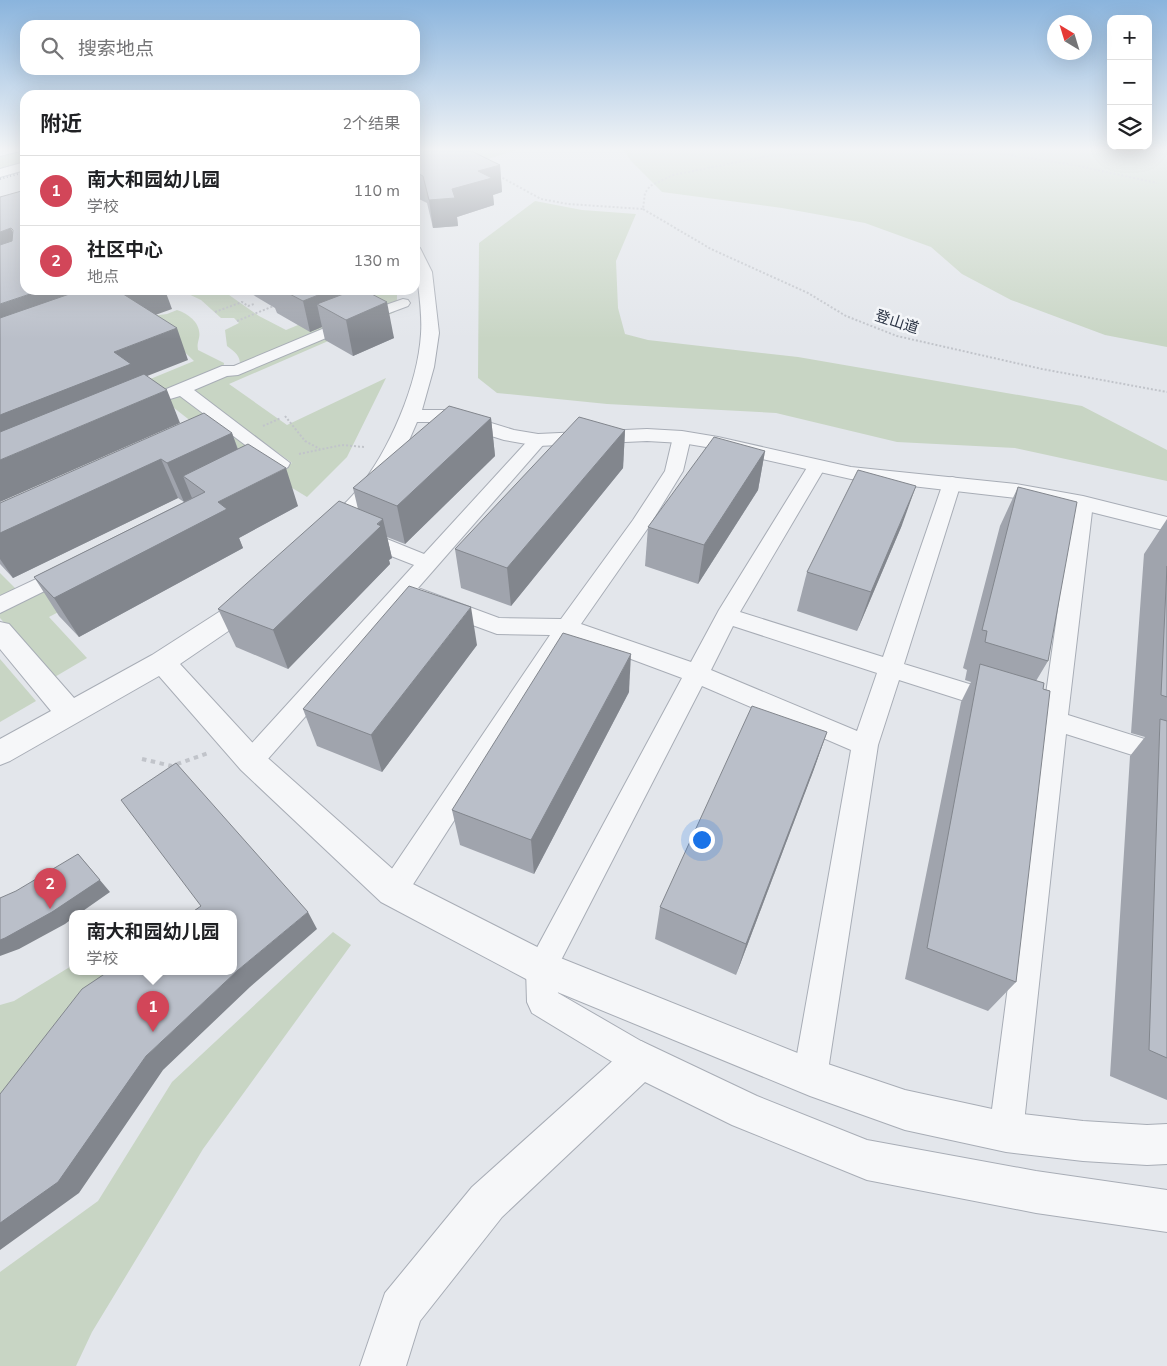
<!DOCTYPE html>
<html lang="zh">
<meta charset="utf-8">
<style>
body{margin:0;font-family:"Nunito Sans","Noto Sans SC",sans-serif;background:#f6f6f6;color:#202124}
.controls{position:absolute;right:15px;top:15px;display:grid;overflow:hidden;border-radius:10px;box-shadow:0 5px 20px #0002}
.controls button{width:45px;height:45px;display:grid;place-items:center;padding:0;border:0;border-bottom:1px solid #e0e0e0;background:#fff;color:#202124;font:25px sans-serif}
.compass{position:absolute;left:1047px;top:15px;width:45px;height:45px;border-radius:50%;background:#fff;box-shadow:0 5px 20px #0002;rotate:322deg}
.you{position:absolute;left:701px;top:839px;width:18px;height:18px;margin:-12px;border:4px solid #fff;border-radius:50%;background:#1a73e8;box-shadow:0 0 0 8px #1a73e833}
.badge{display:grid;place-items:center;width:32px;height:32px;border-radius:50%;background:#d24659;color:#fff;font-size:16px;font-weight:700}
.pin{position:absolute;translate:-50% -41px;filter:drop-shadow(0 1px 2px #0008)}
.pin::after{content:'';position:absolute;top:26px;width:18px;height:15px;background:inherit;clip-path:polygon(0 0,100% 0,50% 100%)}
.popup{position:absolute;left:69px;top:910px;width:168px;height:65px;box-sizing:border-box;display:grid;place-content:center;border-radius:10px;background:#fff;filter:drop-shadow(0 1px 4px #0005);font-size:16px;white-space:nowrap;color:#757577}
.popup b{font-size:19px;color:#202124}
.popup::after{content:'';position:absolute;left:50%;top:100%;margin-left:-10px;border:10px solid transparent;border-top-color:#fff}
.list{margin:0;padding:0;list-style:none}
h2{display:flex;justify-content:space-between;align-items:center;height:65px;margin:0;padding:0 20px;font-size:21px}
h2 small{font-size:16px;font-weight:400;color:#757577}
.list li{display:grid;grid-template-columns:32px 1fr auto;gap:15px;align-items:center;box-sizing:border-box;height:70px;padding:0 20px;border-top:1px solid #e0e0e0}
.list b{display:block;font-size:19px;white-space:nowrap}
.list p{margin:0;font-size:16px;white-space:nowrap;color:#757577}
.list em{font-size:16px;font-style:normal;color:#757577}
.icon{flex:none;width:28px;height:28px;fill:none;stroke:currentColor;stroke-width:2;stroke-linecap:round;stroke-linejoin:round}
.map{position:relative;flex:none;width:1167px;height:1366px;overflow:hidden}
.search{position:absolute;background:#fff;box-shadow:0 5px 20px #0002;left:20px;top:20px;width:400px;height:55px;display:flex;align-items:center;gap:12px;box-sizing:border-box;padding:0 18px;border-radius:15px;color:#757577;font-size:19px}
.panel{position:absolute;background:#fff;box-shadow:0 5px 20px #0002;left:20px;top:90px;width:400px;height:205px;border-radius:15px}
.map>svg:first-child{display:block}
</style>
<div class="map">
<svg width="1167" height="1366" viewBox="0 0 1167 1366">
<rect width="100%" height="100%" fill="#e3e6eb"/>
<g fill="#c8d5c4" fill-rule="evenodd">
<polygon points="449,148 523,148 481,161"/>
<polygon points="623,148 1167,148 1167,347 1105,335 1011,300 962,274 931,247 865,223 782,208 662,192 631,161"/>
<polygon points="25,150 25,162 0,169 0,157"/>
<polygon points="535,201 582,210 636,214 616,261 618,308 625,334 648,340 798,357 1082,406 1167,450 1167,481 1015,448 897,442 776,413 607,404 497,393 478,378 479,243"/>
<path d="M180,290H222L259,316L286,330L382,290H397V299L395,312L229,384L287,425L386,378L347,457L307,497L284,483L208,533L49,617L87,658L53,678L0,618V573L16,589L252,469L169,404L0,441L194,361L171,339L152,316L167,314L177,310C189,314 202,324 199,338C198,343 197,344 198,350L224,363L223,371L240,368C241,356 236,353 227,346L225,330L239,323L234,318H221L201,300ZM258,438L292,463L273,474L245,445Z"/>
<polygon points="0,659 36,701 0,722"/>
<polygon points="333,932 351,945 203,1149 92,1332 76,1366 0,1366 0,1272 98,1201 172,1082"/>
<polygon points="73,965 73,971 127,971 0,1105 0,1005 14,1001"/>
</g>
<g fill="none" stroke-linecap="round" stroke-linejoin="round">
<defs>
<g id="pedestrian">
<path d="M403,299L408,300L410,303L408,306L357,325L238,375L227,376L194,390L290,463L288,467C275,474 260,486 245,482L243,478L245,474L268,462L180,396L170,399L164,398L162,394L164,390L222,366H234L351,317Z"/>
<path d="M682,432L688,433L691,437L683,471L648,528L581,624L691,662L719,610L808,466L810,462L817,460L824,462L826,466L740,612L883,657L943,483L945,479L952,477L959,479L961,483L904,664L1005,695L1008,702L1005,709L996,711L899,680L878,745L827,1077L822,1089L810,1094L798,1089L793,1077L851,750L702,686L556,970L558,993L653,1048L657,1060L653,1072L641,1076L629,1072L532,1013L527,1002L526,968L682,678L572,637L403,900L393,904L383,900L379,891L383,882L550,635L497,634L407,601L260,768L251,771L242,768L238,761L242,754L414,565L353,541L350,536L353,531L360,530L367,531L424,554L532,436L538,435L544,436L547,440L544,444L418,588L499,618L561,619L633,520L665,471L673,437L676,433ZM733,626L877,673L857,731L711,670Z"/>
<polygon points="1083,497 1090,499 1093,503 1068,715 1167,746 1167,766 1066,734 1023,1132 1018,1144 1006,1149 994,1144 989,1132 1042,726 1031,723 1028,716 1031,709 1040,706 1044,708 1073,503 1076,499"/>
<polygon points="68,564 75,566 79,571 75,576 0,613 0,596"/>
</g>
<g id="minor">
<path d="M415,246L420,248L432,272L439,333L434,367L422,410H449L514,430L538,434L647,429L682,431L718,437L851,467L1016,484L1083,496L1167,517V531L1083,510L1016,498L851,479L718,449L682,443L647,441L538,446L504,440L447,422H417L407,445L373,500L335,538L327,540L319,538L315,533L319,528C331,516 346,504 357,490C389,452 418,384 421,334C423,305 415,275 415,246Z"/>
<polygon points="256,591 265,594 269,600 265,606 180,664 261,752 405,880 553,955 810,1058 905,1090 1006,1112 1083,1121 1147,1125 1167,1124 1167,1164 1147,1165 1083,1161 1006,1152 905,1130 810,1096 528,980 381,902 241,770 159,676 10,761 0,765 0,739 51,711 0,649 0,622 9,624 74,698 152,655 247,594"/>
<polygon points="641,1041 757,1096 867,1140 1036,1171 1167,1190 1167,1232 1036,1213 867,1180 732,1125 645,1082 502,1217 420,1321 406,1366 360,1366 385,1293 472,1187 628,1047"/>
</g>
<g id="primary">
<polygon points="0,148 22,148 20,151 0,156"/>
<polygon points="25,162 25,170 0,177 0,169"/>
</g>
</defs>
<use href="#pedestrian" stroke="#a8adb6" stroke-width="2"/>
<use href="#minor" stroke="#a8adb6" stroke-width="2"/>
<use href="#primary" stroke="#a2aab7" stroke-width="2"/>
<g stroke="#c1c4ca" stroke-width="2" stroke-dasharray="2 2" stroke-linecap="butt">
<polyline points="884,148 960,155 990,152 1074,165 1157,183"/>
<polyline points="499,176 541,199 568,204 643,209 645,193 650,186 673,175 769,156 836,153 882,148"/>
<polyline points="643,209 711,249 808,293 846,316 897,336 1042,369 1167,392"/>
<polyline points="215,312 242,302 248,306 254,304"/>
<polyline points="237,321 276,305"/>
<polyline points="285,416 305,441 320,449"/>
<polyline points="263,426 281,418"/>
<polyline points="299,454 342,445 364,447"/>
</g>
<polyline stroke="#c1c4ca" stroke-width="4" stroke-dasharray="4.5 4.5" stroke-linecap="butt" points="142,759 172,766 208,753"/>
<use href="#pedestrian" fill="#f6f7f9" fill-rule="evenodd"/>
<use href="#minor" fill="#f6f7f9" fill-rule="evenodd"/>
<use href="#primary" fill="#fff" fill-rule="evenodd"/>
<polyline stroke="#7c8595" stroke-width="2" stroke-dasharray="1 2.5" stroke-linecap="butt" points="0,179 25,172"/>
</g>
<g fill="#a0a4ad">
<polygon points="415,148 500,165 502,192 493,195 494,205 457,217 458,226 433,228 427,203 415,197"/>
<polygon points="245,290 371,290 368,292 394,338 353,356 325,340 322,327 310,332 277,313 275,308"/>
<polygon points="491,418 495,456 405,544 387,537 392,558 389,560 390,564 288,669 236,647 218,609 358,509 353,488"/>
<polygon points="625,430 623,468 511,606 461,588 455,549"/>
<polygon points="232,433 238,449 298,506 239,538 243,548 79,637 59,616 34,577 192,498 184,502 178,498 13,578 0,564 0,503"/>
<polygon points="765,451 758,490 698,584 645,566 648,527"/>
<polygon points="1018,487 1048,661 1036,681 1043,689 1016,982 988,1011 905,979 961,702 971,682 965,680 967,670 963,668 1000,526"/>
<polygon points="1167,519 1167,1100 1110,1076 1130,756 1145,737 1131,733 1144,554"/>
<polygon points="902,525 857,631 797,611 807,572"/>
<polygon points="477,645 382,772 317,746 303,709"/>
<polygon points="629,692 534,874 460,845 452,810"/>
<polygon points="827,732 814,769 736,975 655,939 660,907"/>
</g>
<g fill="#82868d">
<polygon points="500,165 502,192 493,195 494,205 457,217 458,226 433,228 429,200 452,189 478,171"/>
<polygon points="11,228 24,257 0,265 0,232"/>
<polygon points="42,290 165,290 172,309 133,323 0,341 0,304"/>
<polygon points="331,290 371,291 348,300 317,304 322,327 310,332 303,301"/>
<polygon points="387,302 394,338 353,356 346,320"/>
<polygon points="177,328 188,360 137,380 0,456 0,415 114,352"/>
<polygon points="167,390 180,423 0,502 0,460"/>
<polygon points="491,418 495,456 405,544 397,506"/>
<polygon points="625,430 623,468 511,606 507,568"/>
<polygon points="232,433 245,471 183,476 192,498 184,502 167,463"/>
<polygon points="765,451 758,490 698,584 704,545"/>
<polygon points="161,459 178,498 13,578 0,559 0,533"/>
<polygon points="286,468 298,506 239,538 243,548 79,637 54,598 218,502"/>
<polygon points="916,486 902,525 857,631 871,592"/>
<polygon points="383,519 392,558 389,560 390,564 288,669 273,630"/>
<polygon points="471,607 477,645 382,772 371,735"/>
<polygon points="631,654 629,692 534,874 531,840"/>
<polygon points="827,732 814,769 736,975 746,944"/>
<polygon points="78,854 110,892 80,913 73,913 73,918 65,924 19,949 0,956 0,940"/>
<polygon points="308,912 317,929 250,987 163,1070 79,1193 0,1250 0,1223 146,1056 238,970"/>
</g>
<g fill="#babfc9" stroke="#82868d">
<polygon points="415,148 465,148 500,165 478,171 492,178 452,189 455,198 429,200 423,176 415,172"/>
<polygon points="25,190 25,290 42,290 0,304 0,245 12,241 13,230 11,228 0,232 0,197"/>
<polygon points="81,290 126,290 120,292 177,328 114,352 131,364 0,415 0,318"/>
<polygon points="282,290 331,290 303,301"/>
<polygon points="354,290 364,290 387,302 346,320 317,304"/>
<polygon points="144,374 167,390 0,460 0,432"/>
<polygon points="449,406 491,418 397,506 353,488"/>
<polygon points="204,413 232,433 167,463 161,459 0,533 0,503"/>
<polygon points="579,417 625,430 507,568 455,549"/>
<polygon points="714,437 765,451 704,545 648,527"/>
<polygon points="248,444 286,468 218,502 227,509 54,598 34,577 205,492 183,476"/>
<polygon points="858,470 916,486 871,592 807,572"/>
<polygon points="1018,487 1077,502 1048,661 985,642 987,631 982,630"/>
<polygon points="339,501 383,519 377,524 381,526 273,630 218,609"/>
<polygon points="1167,566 1167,697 1161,695"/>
<polygon points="409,586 471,607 371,735 303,709"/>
<polygon points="563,633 631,654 531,840 452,810"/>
<polygon points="980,664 1044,683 1043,689 1050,691 1016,982 927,948"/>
<polygon points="752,706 827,732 746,944 660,907"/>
<polygon points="1160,719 1167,721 1167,1058 1149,1050"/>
<polygon points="176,763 308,912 238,970 146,1056 58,1182 0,1223 0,1094 82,989 109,971 233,971 233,913 191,913 201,906 121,800"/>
<polygon points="78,854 100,880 52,912 5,938 0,940 0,898 16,891"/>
</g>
<linearGradient id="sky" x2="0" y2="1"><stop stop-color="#8ab4dd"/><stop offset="0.44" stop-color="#f2f4f6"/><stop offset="1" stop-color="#f2f4f6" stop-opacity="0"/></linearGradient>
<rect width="1167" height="339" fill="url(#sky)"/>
<g text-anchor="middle" stroke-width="5" stroke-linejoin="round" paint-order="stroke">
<g font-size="15" fill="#2a3344" stroke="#f3f5f8">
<text transform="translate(897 322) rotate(18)" y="5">登山道</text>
</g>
</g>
</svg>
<div class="controls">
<button>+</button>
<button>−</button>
<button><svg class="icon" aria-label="layers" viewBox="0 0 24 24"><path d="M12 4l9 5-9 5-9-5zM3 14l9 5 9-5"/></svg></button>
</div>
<svg class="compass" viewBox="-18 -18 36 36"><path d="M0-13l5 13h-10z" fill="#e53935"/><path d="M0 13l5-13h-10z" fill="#757577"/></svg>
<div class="you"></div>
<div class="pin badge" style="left:153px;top:1032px">1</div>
<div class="popup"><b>南大和园幼儿园</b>学校</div>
<div class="pin badge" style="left:50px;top:909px">2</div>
<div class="search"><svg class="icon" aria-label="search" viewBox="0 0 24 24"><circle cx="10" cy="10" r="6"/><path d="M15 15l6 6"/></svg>搜索地点</div>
<section class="panel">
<h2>附近<small>2个结果</small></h2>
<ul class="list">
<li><span class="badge">1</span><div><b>南大和园幼儿园</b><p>学校</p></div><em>110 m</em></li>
<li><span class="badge">2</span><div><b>社区中心</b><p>地点</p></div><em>130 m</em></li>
</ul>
</section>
</div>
